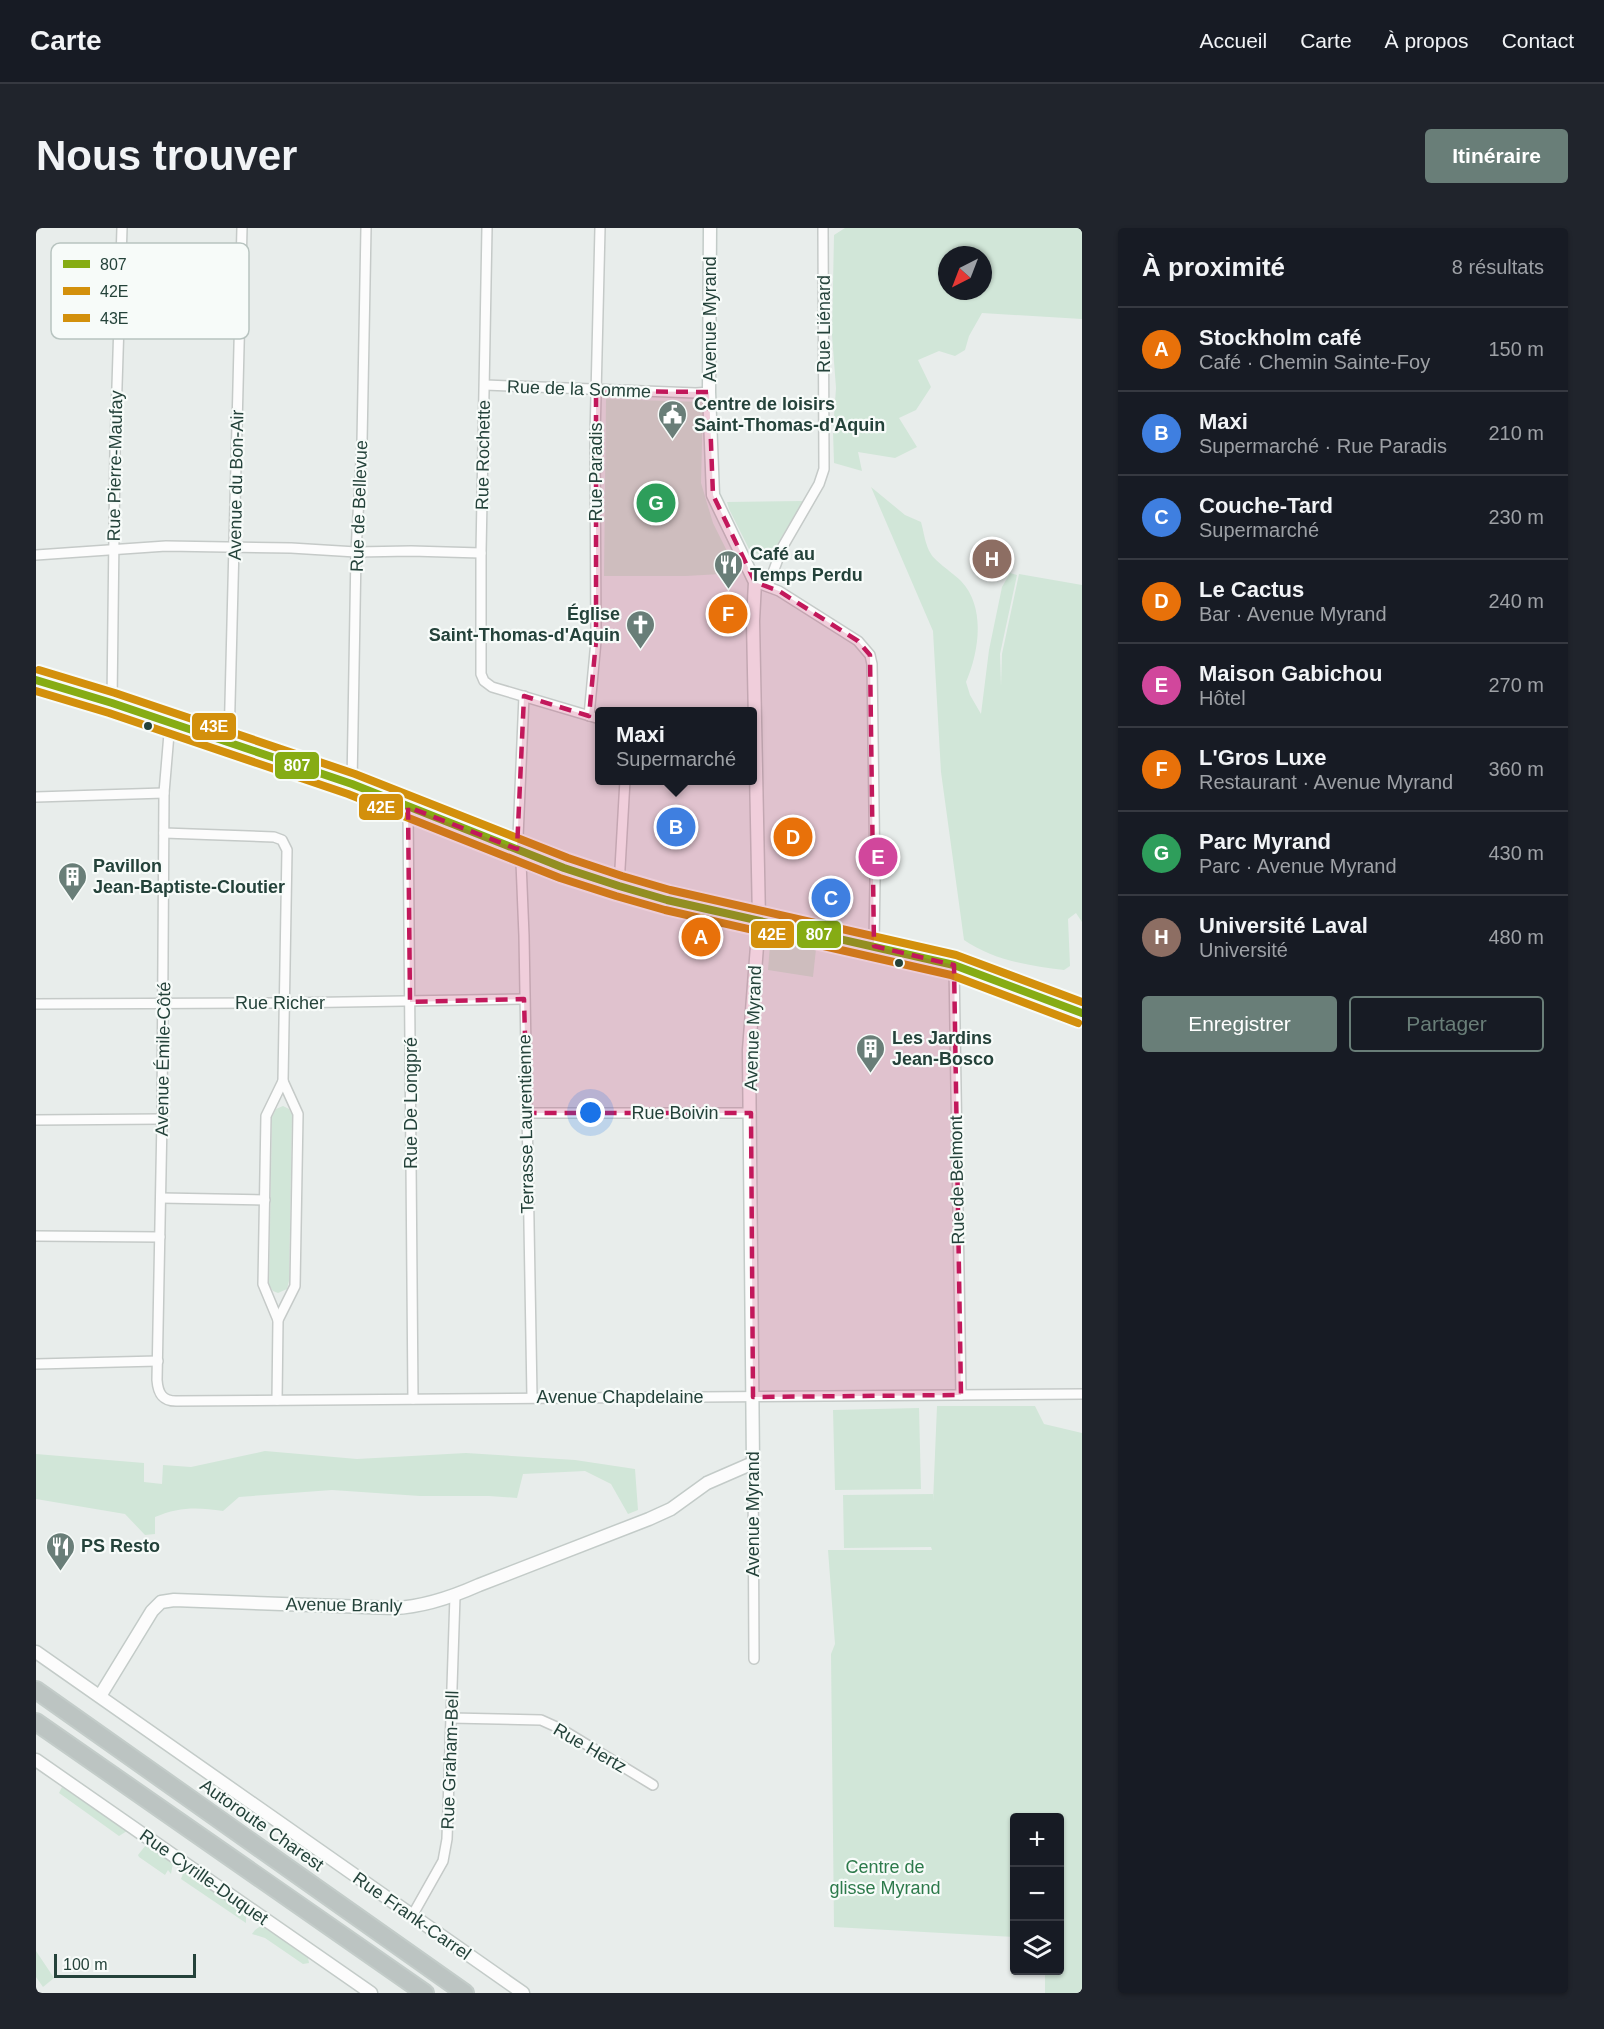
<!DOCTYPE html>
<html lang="fr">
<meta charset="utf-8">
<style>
body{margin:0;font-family:Arial,sans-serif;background:#20242c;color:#f1f3f6}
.controls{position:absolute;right:18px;bottom:18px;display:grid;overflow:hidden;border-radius:6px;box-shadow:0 2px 4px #0004}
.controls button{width:54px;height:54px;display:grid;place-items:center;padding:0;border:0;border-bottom:2px solid #363941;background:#171b24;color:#f1f3f6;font:30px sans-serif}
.compass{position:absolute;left:902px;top:18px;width:54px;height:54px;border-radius:50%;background:#171b24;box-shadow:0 2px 4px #0004;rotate:222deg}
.scale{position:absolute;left:18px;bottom:15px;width:142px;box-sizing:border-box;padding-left:6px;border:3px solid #24423a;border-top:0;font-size:16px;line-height:21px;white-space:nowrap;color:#24423a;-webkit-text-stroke:4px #f7fbf9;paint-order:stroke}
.you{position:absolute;left:555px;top:885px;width:21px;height:21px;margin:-15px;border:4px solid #fff;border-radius:50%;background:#1a73e8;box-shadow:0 0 0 9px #1a73e833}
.badge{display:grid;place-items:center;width:39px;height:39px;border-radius:50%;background:#697e78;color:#fff;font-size:20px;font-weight:700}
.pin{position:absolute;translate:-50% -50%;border:3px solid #fff;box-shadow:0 2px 6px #0006}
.popup{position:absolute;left:559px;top:479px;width:162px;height:78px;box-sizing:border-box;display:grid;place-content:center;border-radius:6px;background:#171b24;filter:drop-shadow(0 2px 4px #0005);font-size:20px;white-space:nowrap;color:#9ea1a6}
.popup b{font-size:22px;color:#f1f3f6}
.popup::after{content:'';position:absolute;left:50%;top:100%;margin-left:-12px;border:12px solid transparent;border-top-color:#171b24}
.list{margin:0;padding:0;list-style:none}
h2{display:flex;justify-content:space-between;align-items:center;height:78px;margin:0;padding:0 24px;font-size:26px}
h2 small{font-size:20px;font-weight:400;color:#9ea1a6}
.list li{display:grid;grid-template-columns:39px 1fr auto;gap:18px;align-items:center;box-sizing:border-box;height:84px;padding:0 24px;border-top:2px solid #363941}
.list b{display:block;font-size:22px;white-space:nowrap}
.list p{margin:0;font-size:20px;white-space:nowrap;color:#9ea1a6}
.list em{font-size:20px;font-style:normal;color:#9ea1a6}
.actions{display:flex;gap:12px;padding:18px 24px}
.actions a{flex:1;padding:14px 0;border:2px solid #697e78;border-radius:6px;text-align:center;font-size:21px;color:#697e78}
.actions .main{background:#697e78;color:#fff}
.icon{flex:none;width:33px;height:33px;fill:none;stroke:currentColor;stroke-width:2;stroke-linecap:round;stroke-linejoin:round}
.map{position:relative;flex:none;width:1046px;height:1765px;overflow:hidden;border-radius:6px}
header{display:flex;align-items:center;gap:36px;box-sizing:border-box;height:84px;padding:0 30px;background:#171b24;border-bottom:2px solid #363941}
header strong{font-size:28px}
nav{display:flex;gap:33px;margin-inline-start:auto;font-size:21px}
.intro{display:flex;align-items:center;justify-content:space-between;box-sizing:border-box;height:144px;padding:0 36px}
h1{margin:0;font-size:42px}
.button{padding:15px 27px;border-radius:6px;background:#697e78;color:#fff;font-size:21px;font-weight:700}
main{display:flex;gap:36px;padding:0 36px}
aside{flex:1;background:#171b24;border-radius:6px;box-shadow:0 2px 4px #0004}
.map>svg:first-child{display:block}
</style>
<header>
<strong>Carte</strong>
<nav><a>Accueil</a><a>Carte</a><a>À propos</a><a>Contact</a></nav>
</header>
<div class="intro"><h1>Nous trouver</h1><a class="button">Itinéraire</a></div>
<main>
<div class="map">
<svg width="1046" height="1765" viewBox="0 0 1046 1765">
<rect width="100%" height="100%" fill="#e8edeb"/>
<g fill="#d1e6d8" fill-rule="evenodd">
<path d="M809,0H1046V91L946,85L933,108L929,122L919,128L903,123L882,132L895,159L880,182L863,190L881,219L859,230L822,224L826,243L798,235L797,203L800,160L796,107L798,7ZM911,27H947V63H911Z"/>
<polygon points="570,171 667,174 665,255 677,295 702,345 650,348 568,348"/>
<path d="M835,259L869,287L885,294C888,304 889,317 895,326C899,333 918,346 925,353C950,379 943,424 930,454L934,467L945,486L953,422L966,359L974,345L981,347L964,426L965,458L966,426L983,346L1046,357V694L1040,685L1032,691L1034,738L1028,742C993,738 957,732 928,712L905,544L897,403Z"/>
<polygon points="767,273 735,327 715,325 693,281 691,274"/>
<polygon points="744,711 780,721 777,749 732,742 734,717"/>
<polygon points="247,878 253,881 256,887 253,1053 251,1061 242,1065 237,1063 233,1057 236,889 240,881"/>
<polygon points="901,1178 999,1178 1008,1196 1046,1205 1046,1765 1009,1765 1009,1743 1023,1742 1023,1590 978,1590 978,1709 798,1699 795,1426 799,1416 792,1322 896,1322 895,1319 808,1320 807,1267 897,1266 897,1274"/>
<polygon points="883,1180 885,1261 799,1262 797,1182"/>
<path d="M229,1223L321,1231L430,1225L539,1232L599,1241L602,1282L592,1286L575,1256L549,1243L487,1246L481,1270L453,1268H384L296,1262L203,1269L187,1283C161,1279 143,1279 119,1289V1306L109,1307L89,1286L0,1271V1226L108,1235V1254L126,1256L127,1237L155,1239Z"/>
<polygon points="26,1559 91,1603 83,1608 23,1565"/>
<polygon points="110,1617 137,1635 135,1646 132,1642 129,1647 103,1629 102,1627"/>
<polygon points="148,1643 210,1686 210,1695 145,1651"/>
<polygon points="226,1697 272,1730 273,1735 267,1736 229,1710 216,1706 219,1702"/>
<polygon points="0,1723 18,1750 7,1759 0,1749"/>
</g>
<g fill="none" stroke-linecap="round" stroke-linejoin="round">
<defs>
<g id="street">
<polyline points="451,0 445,325 445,446 448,453 456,459 564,491"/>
<polyline points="449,157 660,165 673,164"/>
<polyline points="0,327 130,318 255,320 320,324 375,323 445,325"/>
<polyline points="719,354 743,363 822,413 834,427 836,436 839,652 838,718"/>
<polyline points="732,358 746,320 783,256 788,241 787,0"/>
<polyline points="488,468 482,609 485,634 488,708 496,1169"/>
<polyline points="76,475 79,221 86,0"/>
<polyline points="553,488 560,413 559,209 564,0"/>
<path d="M134,494L128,565L126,891L121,1152C122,1165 126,1173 140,1173L1046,1166"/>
<polyline points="193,515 206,0"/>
<polyline points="316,556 320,324 326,214 330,0"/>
<polyline points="0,569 128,565"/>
<polyline points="372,579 377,1171"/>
<polyline points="128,605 238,609 246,612 251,622 247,853 230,888 227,1056 242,1092"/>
<polyline points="583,658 589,552"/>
<polyline points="918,737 925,1167"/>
<polyline points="0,776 248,775 488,771"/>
<polyline points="491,885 715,885"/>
<polyline points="0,892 126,891"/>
<polyline points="125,970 229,972"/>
<polyline points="0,1008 124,1009"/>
<polyline points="0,1136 122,1133"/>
<polyline points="241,1172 242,1092 259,1058 262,886 247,853"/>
<polyline points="717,1235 718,1431"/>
<polyline points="415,1490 505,1492 525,1501 617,1557"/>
<polyline points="376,1688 407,1633 411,1611 419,1368"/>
</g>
<g id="secondary">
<polyline points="0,452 76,475 316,556 528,640 583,658 631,672 918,737 1046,785"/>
<polyline points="0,1424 487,1765"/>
<path d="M64,1468L116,1383L125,1374L138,1372L358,1380C388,1379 416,1369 443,1357L613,1291L635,1281L671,1255L717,1235L713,822L723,692L717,393L719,354L677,267L673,164L674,0"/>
<polyline points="0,1532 335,1765"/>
</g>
<g id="highway">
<polyline points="0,1462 429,1765"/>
<polyline points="0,1494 389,1765"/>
</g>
</defs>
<use href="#street" stroke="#c5cac8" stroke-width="12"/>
<use href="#secondary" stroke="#c3cbc8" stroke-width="15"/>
<use href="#highway" stroke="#c3ccc9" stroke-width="20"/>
<use href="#street" stroke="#fcfcfc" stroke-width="9"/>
<use href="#secondary" stroke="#fcfcfc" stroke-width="12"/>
<use href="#highway" stroke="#bcc4c2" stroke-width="16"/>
<defs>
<polyline id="bus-1" points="0,452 76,475 316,556 528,640 583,658 631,672 918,737 1046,785"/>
<polyline id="bus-2" points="0,463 73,485 312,566 524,650 580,668 629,682 915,747 1042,795"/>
<polyline id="bus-3" points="3,442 79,465 319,546 532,630 586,648 634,662 920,727 1046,774"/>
</defs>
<use href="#bus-1" stroke="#f7fbf9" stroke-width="12"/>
<use href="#bus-2" stroke="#f7fbf9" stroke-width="12"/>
<use href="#bus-3" stroke="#f7fbf9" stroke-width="12"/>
<use href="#bus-1" stroke="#86ac14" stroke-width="8"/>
<use href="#bus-2" stroke="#d3900c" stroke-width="8"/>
<use href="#bus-3" stroke="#d3900c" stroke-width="8"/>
</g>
<path fill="#c2185b" fill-opacity="0.2" stroke="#c2185b" stroke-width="4.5" stroke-dasharray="12 8" stroke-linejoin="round" d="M560,163L673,164L677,267L719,354L743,363L822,413L834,427L838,718L918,737L925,1167L717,1169L715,885H491L488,771L374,774L372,579L481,621L488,468L553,488L560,413Z"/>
<defs>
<symbol id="civic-pin" viewBox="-11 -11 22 30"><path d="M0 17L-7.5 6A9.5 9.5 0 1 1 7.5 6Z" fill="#697e78" stroke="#f7fbf9"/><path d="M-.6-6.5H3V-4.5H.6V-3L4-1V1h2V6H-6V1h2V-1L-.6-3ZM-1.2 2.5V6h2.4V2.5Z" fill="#fff"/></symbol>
<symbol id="restaurant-pin" viewBox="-11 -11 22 30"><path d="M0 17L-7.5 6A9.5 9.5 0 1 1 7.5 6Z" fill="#697e78" stroke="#f7fbf9"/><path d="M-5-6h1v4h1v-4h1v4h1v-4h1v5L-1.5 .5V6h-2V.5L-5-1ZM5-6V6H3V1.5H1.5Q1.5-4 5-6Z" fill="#fff"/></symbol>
<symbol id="church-pin" viewBox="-11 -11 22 30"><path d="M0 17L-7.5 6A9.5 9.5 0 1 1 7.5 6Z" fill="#697e78" stroke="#f7fbf9"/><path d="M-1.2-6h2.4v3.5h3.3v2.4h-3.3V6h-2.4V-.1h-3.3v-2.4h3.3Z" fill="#fff"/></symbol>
<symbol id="building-pin" viewBox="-11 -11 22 30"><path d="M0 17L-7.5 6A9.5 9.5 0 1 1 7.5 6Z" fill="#697e78" stroke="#f7fbf9"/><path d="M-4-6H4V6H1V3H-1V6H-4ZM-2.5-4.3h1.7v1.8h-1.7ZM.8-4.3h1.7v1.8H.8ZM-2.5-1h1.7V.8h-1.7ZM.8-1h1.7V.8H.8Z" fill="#fff"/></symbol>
</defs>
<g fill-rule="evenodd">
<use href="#civic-pin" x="620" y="170" width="33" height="45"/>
<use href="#restaurant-pin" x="676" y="320" width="33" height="45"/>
<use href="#church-pin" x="588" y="380" width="33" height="45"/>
<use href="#building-pin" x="20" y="632" width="33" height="45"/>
<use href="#building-pin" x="818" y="804" width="33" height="45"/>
<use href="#restaurant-pin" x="8" y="1302" width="33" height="45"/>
</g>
<g fill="#24423a" stroke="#f7fbf9" stroke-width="2">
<circle cx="112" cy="498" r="5"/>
<circle cx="863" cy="735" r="5"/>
</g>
<g text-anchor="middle" stroke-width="4.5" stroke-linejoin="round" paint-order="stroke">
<g font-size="18" fill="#24423a" stroke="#f7fbf9">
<text transform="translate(674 91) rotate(-90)" y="6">Avenue Myrand</text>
<text transform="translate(788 96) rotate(-90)" y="6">Rue Liénard</text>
<text transform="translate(543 161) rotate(2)" y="6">Rue de la Somme</text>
<text transform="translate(447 227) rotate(-89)" y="6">Rue Rochette</text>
<text transform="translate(79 238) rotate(-89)" y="6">Rue Pierre-Maufay</text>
<text transform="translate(560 244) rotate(-90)" y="6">Rue Paradis</text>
<text transform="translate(200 257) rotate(-89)" y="6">Avenue du Bon-Air</text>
<text transform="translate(323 278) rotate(-88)" y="6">Rue de Bellevue</text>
<text x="244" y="781">Rue Richer</text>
<text transform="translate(717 800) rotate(-88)" y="6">Avenue Myrand</text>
<text transform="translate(127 831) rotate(-89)" y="6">Avenue Émile-Côté</text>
<text transform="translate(375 875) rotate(-90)" y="6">Rue De Longpré</text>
<text x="639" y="891">Rue Boivin</text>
<text transform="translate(490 896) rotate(-91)" y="6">Terrasse Laurentienne</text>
<text transform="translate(921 952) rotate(-91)" y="6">Rue de Belmont</text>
<text x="584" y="1175">Avenue Chapdelaine</text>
<text transform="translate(717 1286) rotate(-90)" y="6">Avenue Myrand</text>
<text transform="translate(308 1377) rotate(1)" y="6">Avenue Branly</text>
<text transform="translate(554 1520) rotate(30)" y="6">Rue Hertz</text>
<text transform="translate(414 1532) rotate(-88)" y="6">Rue Graham-Bell</text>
<text transform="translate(226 1597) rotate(35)" y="6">Autoroute Charest</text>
<text transform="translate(168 1649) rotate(35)" y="6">Rue Cyrille-Duquet</text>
<text transform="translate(376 1688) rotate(35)" y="6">Rue Frank-Carrel</text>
</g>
<g font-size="18" font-weight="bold" fill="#24423a" stroke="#f7fbf9" text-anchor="start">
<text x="658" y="182">Centre de loisirs<tspan x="658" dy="21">Saint-Thomas-d'Aquin</tspan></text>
<text x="714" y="332">Café au<tspan x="714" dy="21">Temps Perdu</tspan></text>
<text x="584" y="392" text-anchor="end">Église<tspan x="584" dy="21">Saint-Thomas-d'Aquin</tspan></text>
<text x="57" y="644">Pavillon<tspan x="57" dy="21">Jean-Baptiste-Cloutier</tspan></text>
<text x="856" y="816">Les Jardins<tspan x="856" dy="21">Jean-Bosco</tspan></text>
<text x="45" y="1324">PS Resto</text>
</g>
<g font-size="18" fill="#2d7a4b" stroke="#f7fbf9">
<text x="849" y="1645">Centre de<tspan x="849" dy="21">glisse Myrand</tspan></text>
</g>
</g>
<rect x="15" y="15" width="198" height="96" rx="9" fill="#f7fbf9" stroke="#b8c4c0" stroke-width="1.5"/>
<rect x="27" y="32" width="27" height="8" fill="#86ac14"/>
<rect x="27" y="59" width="27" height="8" fill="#d3900c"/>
<rect x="27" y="86" width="27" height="8" fill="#d3900c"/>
<g font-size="16" fill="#24423a">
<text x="64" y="42">807</text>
<text x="64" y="69">42E</text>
<text x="64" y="96">43E</text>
</g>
<g stroke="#f7fbf9" stroke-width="2">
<rect x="155" y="484" width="46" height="29" rx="6" fill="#d3900c"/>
<rect x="238" y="523" width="46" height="29" rx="6" fill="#86ac14"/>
<rect x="322" y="565" width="46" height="28" rx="6" fill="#d3900c"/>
<rect x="714" y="692" width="45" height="29" rx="6" fill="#d3900c"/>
<rect x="760" y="692" width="46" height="29" rx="6" fill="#86ac14"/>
</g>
<g font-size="16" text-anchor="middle" font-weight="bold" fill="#fff">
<text x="178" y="504">43E</text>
<text x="261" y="543">807</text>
<text x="345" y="585">42E</text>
<text x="736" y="712">42E</text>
<text x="783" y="712">807</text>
</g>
</svg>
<div class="controls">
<button>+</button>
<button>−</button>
<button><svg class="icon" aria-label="layers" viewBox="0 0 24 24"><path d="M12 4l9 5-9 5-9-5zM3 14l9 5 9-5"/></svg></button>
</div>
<svg class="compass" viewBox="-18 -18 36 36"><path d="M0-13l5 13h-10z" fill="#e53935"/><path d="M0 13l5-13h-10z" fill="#9ea1a6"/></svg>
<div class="scale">100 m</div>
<div class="you"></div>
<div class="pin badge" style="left:665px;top:709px;background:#e8710a">A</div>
<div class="pin badge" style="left:640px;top:599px;background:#3f7fe0">B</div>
<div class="popup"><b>Maxi</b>Supermarché</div>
<div class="pin badge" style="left:795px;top:670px;background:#3f7fe0">C</div>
<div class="pin badge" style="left:757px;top:609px;background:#e8710a">D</div>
<div class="pin badge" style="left:842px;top:629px;background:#d1479c">E</div>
<div class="pin badge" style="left:692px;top:386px;background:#e8710a">F</div>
<div class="pin badge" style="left:620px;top:275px;background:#2e9e5b">G</div>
<div class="pin badge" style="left:956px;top:331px;background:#8d6e63">H</div>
</div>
<aside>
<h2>À proximité<small>8 résultats</small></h2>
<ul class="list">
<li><span class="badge" style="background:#e8710a">A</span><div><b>Stockholm café</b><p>Café · Chemin Sainte-Foy</p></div><em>150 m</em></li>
<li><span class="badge" style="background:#3f7fe0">B</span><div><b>Maxi</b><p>Supermarché · Rue Paradis</p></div><em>210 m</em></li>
<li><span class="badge" style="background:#3f7fe0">C</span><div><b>Couche-Tard</b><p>Supermarché</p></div><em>230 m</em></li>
<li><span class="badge" style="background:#e8710a">D</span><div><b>Le Cactus</b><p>Bar · Avenue Myrand</p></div><em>240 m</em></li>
<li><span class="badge" style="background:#d1479c">E</span><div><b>Maison Gabichou</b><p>Hôtel</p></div><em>270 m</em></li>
<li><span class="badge" style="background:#e8710a">F</span><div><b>L'Gros Luxe</b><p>Restaurant · Avenue Myrand</p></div><em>360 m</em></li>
<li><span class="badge" style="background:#2e9e5b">G</span><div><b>Parc Myrand</b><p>Parc · Avenue Myrand</p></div><em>430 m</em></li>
<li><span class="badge" style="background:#8d6e63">H</span><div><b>Université Laval</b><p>Université</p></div><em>480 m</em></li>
</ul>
<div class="actions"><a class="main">Enregistrer</a><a>Partager</a></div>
</aside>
</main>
